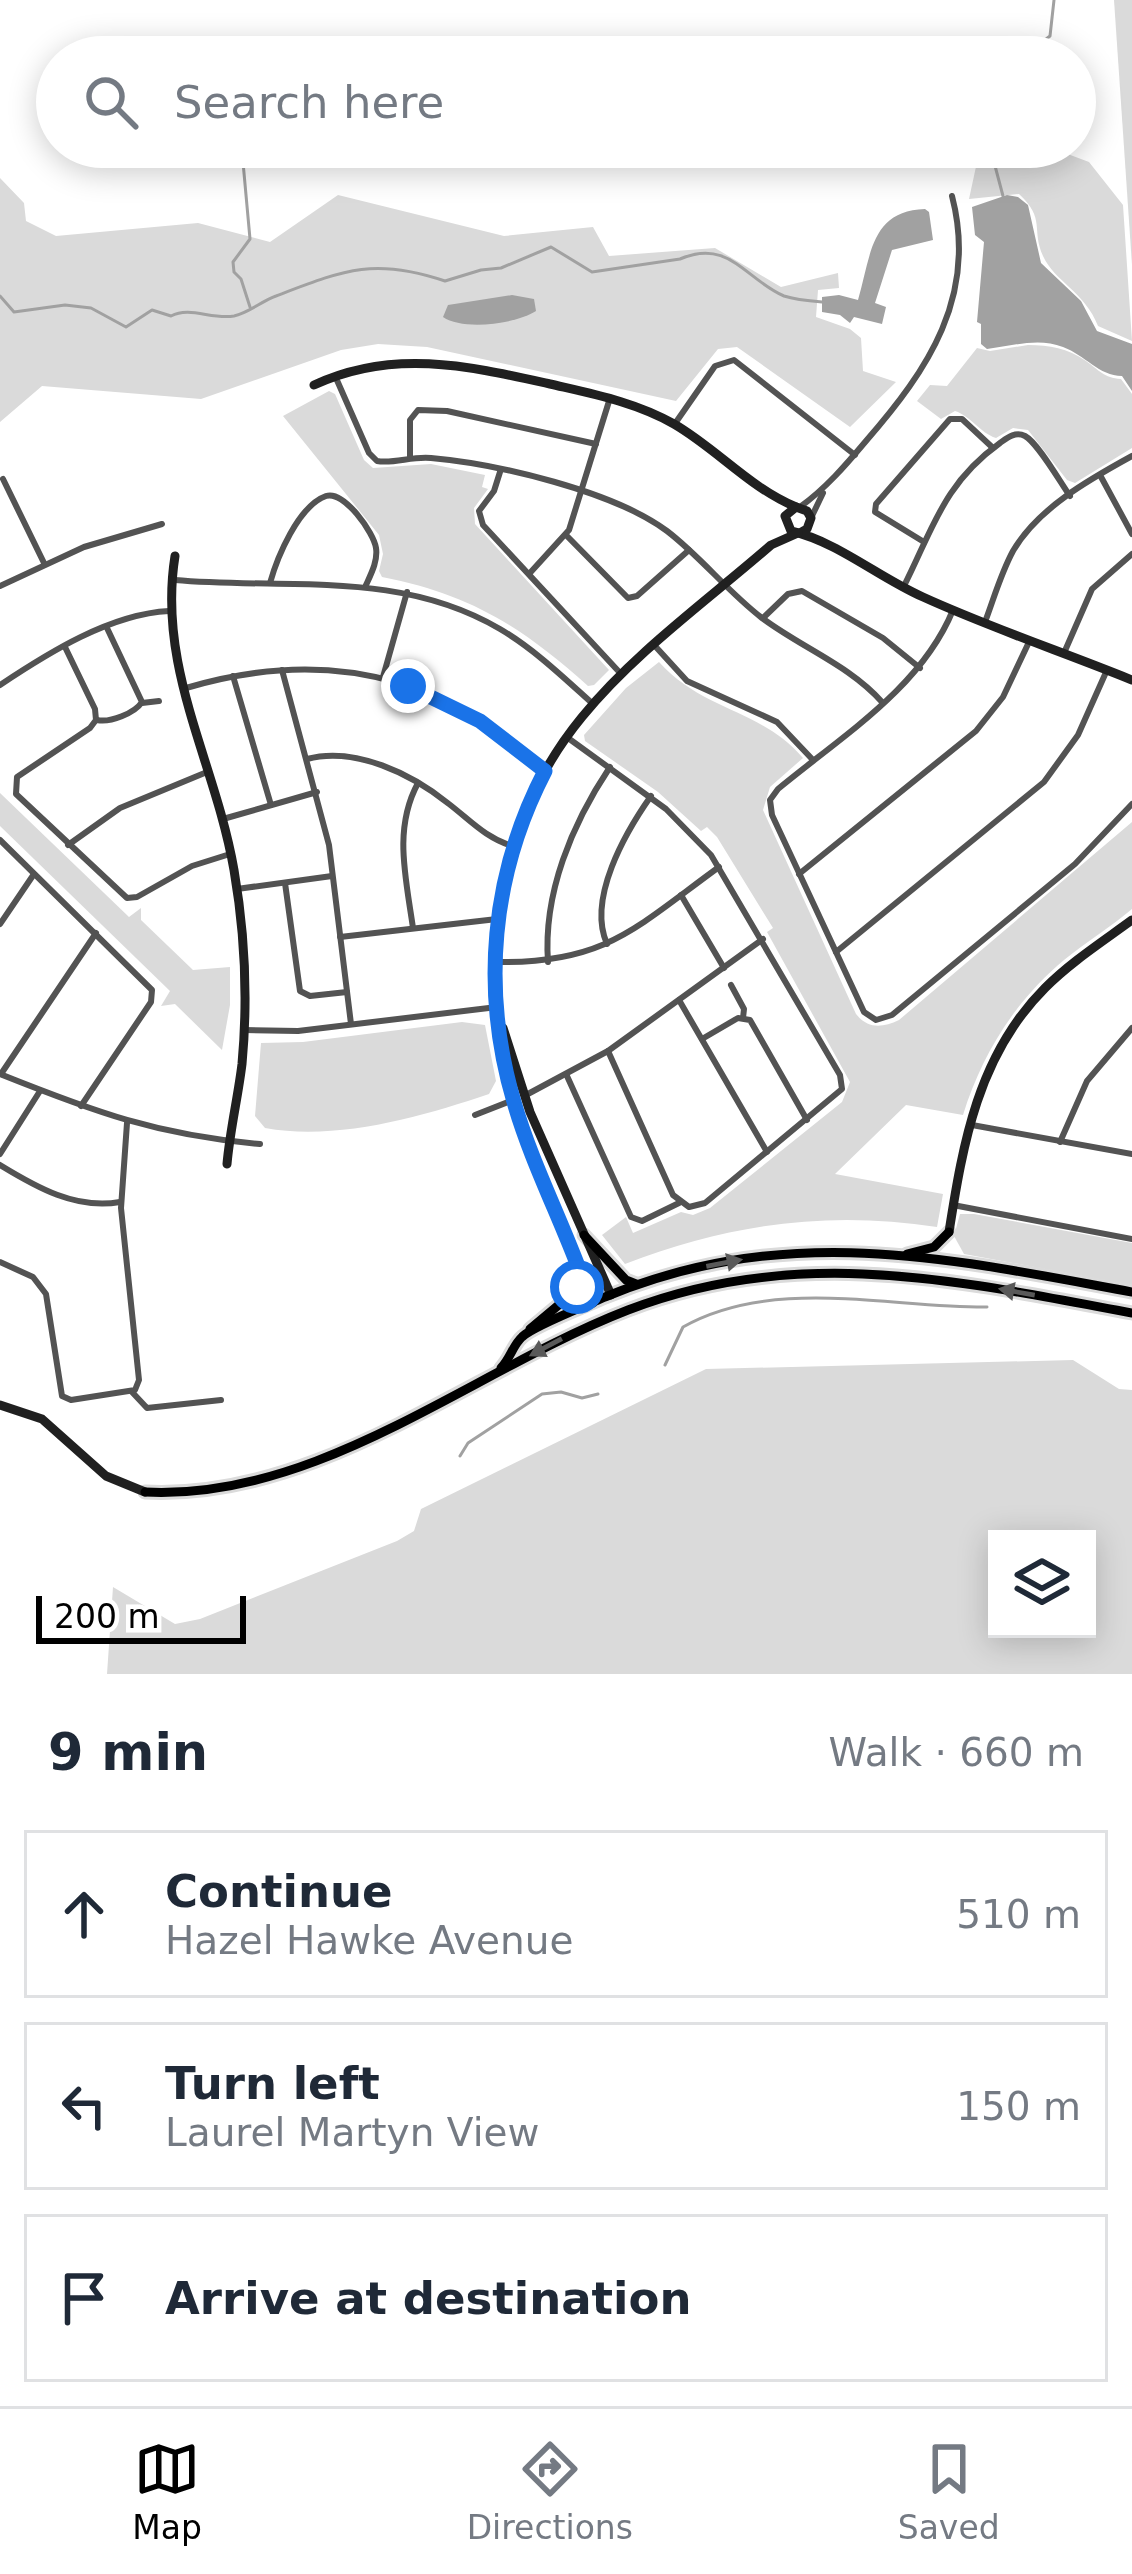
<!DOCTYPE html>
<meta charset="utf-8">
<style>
body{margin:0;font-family:"DejaVu Sans",sans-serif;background:#f2f2f3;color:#1f2937}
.controls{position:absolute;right:36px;bottom:36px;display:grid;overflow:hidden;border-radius:0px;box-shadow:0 6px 30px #0003}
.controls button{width:108px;height:108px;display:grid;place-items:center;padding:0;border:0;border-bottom:3px solid #e0e1e3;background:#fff;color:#1f2937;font:60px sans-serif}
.scale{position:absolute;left:36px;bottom:30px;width:210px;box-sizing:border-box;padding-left:12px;border:6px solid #000;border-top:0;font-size:33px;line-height:42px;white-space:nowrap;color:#000;-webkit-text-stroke:9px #fff;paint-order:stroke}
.stop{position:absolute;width:36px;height:36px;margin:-27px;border:9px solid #1a73e8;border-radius:50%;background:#fff}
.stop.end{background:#1a73e8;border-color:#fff;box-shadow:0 3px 12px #0008}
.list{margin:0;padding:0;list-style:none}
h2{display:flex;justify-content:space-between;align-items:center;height:156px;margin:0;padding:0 48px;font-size:51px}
h2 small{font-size:39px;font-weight:400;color:#747a83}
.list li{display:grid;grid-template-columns:78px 1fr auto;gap:36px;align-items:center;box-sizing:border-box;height:168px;margin:0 24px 24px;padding:0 24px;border:3px solid #e0e1e3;border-radius:0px}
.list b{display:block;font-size:45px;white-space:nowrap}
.list p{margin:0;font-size:39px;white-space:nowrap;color:#747a83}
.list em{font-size:39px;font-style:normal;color:#747a83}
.icon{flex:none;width:66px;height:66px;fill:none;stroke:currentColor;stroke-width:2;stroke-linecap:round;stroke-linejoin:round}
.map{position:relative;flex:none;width:1132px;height:1674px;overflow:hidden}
.search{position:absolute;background:#fff;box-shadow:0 6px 30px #0003;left:36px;right:36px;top:36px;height:132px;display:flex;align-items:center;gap:30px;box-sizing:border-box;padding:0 42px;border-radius:66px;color:#747a83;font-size:45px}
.sheet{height:732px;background:#fff}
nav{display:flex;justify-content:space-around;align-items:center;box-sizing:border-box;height:168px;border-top:3px solid #e0e1e3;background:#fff;font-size:33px;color:#747a83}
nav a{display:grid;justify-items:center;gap:6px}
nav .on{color:#000}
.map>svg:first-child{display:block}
</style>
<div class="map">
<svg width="1132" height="1674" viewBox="0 0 1132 1674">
<rect width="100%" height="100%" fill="#fff"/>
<g fill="#dadada" fill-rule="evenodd">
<polygon points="1114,0 1132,0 1132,265"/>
<path d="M1006,147H1049L1089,162L1123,205L1132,341L1098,326C1085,292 1055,282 1043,256C1031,229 1046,219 1019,194L969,199L977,162Z"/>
<polygon points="0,178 24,203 26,221 56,236 198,223 270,242 338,195 504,236 593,227 609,256 715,248 781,287 838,273 839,288 818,290 816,317 850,329 861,338 863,371 896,382 850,427 737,347 718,349 676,401 427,347 378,344 341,350 201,399 42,386 0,422"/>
<path d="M1028,345C1050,345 1067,348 1086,361C1099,370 1104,378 1121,379L1132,394V448L1075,483L1067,480L1028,430L1013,428L996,438C980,433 971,416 955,411L941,419L917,401L930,385L947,386L977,348L990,351Z"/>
<path d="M329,391L335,394L364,460L373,468L431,464L485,475L482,487L488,489L474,508L475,524L609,670L594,685L588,686C522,627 470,594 382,577L379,571L383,554L379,535L283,416Z"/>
<path d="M659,662C703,711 761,709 803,758L770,787L763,810L856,1014C868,1029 882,1028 899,1020L1132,822V909C1111,927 1086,942 1064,960C1015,1001 982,1054 963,1115L906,1105L835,1174L943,1194L937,1227C828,1210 728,1224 625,1264L602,1235L626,1217L633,1233L681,1212L693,1215L710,1208L842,1102L850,1082L767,932L773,928L717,837L707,827L701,831L658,792L585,741L584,735L626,688Z"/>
<polygon points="0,793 129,917 141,908 141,920 193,970 230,967 230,1005 222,1050 175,1004 161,1006 170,991 0,826"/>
<path d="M462,1022L485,1025L496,1081L489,1094C421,1117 337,1141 265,1128L255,1116L261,1043L303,1042Z"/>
<polygon points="960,1214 974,1214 1132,1243 1132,1285 964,1254 954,1236"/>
<path d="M1073,1360L1119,1389L1132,1390V1674H107L113,1587L175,1624L200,1619L397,1541L414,1531L421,1509L706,1369ZM997,1539H1087V1629H997Z"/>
</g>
<g fill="#a1a1a1">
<path d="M1007,195L1018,197L1028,205L1041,263L1081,301L1097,331L1132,344V391L1122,376C1099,376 1085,355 1063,347C1038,337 1013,346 987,349L981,344V324L977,322L984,242L975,235L972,207Z"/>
<path d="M925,209L929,212L933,240L892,250L875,303L886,307L882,324L854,317L850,323L840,315L822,312V297L839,295L858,300C871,256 870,211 925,209Z"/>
<path d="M512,295L534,299L536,311C516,324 463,331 443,317L448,305Z"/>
</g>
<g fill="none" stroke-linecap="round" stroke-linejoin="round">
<g stroke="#a1a1a1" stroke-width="3">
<polyline points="1023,57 1050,36 1054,0"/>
<polyline points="990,147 1003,196"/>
<polyline points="242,151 250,239 233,262 234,272 241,279 250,307"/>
<path d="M0,296L14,312L65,305L91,308L126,327L152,310L171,316C190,306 212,320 234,316C248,313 262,301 276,296C344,270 374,257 445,281L481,270L501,268L551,247L592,272L680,259C729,238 745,279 784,296C796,300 810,301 823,302"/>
<path d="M665,1365L683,1327C773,1276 891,1308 987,1307"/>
<polyline points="460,1456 468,1443 542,1394 561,1392 582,1398 598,1394"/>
</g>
<defs>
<g id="primary">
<polyline points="584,1235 626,1280 636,1284"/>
<polyline points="907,1254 934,1247 949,1232"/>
<polyline points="530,1329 573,1293 581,1274"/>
<path d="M501,1368C510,1359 513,1345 522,1337C533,1326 588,1305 605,1297C789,1221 946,1258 1132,1292"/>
<path d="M145,1492C319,1501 473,1370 628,1310C799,1244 959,1281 1132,1313"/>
</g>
</defs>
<use href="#primary" stroke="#dbdbdb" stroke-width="15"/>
<g stroke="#535353" stroke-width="6">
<path d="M336,378L369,453L377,461C394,464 412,456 431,458C498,464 613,491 667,531C701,557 728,592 762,618C802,648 849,665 882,702"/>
<polyline points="674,425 715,366 734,360 855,455"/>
<polyline points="410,458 410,420 418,410 447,411 596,444"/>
<polyline points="500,472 494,491 479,511 483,525 622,675"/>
<polyline points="1100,475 1132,534"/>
<polyline points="3,479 44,563"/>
<path d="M800,507C826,488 845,466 866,441C928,370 978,296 952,196"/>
<polyline points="811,518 823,493"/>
<polyline points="566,535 628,598 637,596 689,550"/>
<polyline points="924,542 875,512 876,504 950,419 962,419 993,448"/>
<polyline points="529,574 569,530 610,398"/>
<path d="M175,580C286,590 398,569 500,629C534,649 563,677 593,704"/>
<path d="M270,583C277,558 298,506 326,496C344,490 374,533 376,548C378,561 371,574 366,585"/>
<polyline points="0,586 84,547 162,524"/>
<path d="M903,588C933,529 943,484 1000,443C1007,438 1015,431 1025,436C1038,443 1060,482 1070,496"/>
<path d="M953,610C921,688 842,736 778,789L770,800L772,815L864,1012L876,1020L892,1015L1075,864L1132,804"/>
<polyline points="763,618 788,594 802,591 883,638 920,668"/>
<path d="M985,622C994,598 1001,573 1013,551C1038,508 1090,479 1132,456"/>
<polyline points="655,646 687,681 777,722 813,760"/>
<polyline points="65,647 95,709 96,720 90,728 17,777 16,794 127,898 137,897 192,866 230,854"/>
<polyline points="1064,653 1092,589 1132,554"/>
<polyline points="282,670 329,845 351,1024"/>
<polyline points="233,676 271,805"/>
<polyline points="383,677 407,592"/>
<path d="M0,685C48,653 110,614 169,611"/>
<path d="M186,688C287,658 387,662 479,720C502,735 521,756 545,771"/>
<polyline points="142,703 159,701"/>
<path d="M97,720C110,723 135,713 142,702L107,628"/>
<polyline points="568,738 666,809 711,855 840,1075 842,1089 705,1203 689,1207 673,1195 608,1051"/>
<path d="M307,759C355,746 412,774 449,804C471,821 486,838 512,846"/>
<polyline points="223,819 317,792"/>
<polyline points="0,840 152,990 151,1002 81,1106"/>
<polyline points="68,845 120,808 207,772"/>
<polyline points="799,874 976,731 1003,697 1029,642"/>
<polyline points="285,883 300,991 310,996 347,992"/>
<polyline points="237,889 332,876"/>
<polyline points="681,895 724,968"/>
<polyline points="0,924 34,874"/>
<path d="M413,928C406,878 393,829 418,783"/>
<polyline points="340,937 497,919"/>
<path d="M607,944C587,899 625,833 651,796"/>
<polyline points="836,952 1044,782 1078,735 1107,670"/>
<path d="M495,962C605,964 635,928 719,867"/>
<path d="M548,962C543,893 572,824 610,767"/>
<polyline points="731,985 744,1009 743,1018"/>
<polyline points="679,1000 767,1152"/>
<polyline points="244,1030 298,1031 497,1007"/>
<polyline points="702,1039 738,1018 750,1020 807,1120"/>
<path d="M0,1074C95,1112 157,1135 260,1144"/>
<polyline points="1,1074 96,933"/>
<polyline points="567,1076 631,1217 642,1221 679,1203"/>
<polyline points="526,1095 608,1051 763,939"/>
<polyline points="475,1115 513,1100"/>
<polyline points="972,1125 1132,1154"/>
<polyline points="1060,1142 1087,1081 1132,1028"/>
<polyline points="0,1154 40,1091"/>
<path d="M0,1165C36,1187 76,1210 120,1202"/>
<polyline points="953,1205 1132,1239"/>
<polyline points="0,1262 33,1277 46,1294 62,1396 71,1400 135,1390 139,1380 121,1208 127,1123"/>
<polyline points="132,1392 147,1408 221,1400"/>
</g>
<g stroke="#202020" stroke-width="9">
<path d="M314,385C393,348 469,366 550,384C593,394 635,402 674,424C717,449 750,488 796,507"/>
<path d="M800,533L807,529L811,518L807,511L796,507L785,516L791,531C838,542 878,577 923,597C991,628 1063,652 1132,680"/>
<path d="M175,556C157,669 215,761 234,870C245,934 248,999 242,1064C238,1097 230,1130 227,1164"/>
<polyline points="503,1028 530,1112 611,1295"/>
<path d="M949,1232C963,1143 978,1055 1045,988C1071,962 1102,942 1132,920"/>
<path d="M593,1303C580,1272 569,1240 556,1209C542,1172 523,1136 513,1098C477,968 494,824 582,717C635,652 708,600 771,545L798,533"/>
<polyline points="0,1405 42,1419 106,1476 145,1492"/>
</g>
<use href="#primary" stroke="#000" stroke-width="9"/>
</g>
<defs><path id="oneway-solid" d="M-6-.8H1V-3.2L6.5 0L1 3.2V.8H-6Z" transform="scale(3)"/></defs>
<g fill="#595959">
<use href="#oneway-solid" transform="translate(724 1263) rotate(-11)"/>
<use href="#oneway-solid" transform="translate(1017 1292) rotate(-170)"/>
<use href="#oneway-solid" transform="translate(546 1347) rotate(152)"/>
</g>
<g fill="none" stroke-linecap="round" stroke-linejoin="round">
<path stroke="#1a73e8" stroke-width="15" d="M408,686L480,721L545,771C491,875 481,990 514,1102C531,1161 560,1217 581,1274L577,1287"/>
</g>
</svg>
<div class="controls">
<button><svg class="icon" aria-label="layers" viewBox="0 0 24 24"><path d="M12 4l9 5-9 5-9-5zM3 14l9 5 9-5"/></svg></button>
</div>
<div class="scale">200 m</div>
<div class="stop" style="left:577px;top:1287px"></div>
<div class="stop end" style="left:408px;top:686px"></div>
<div class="search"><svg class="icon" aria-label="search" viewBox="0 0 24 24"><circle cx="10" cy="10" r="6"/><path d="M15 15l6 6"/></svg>Search here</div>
</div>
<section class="sheet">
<h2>9 min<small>Walk · 660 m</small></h2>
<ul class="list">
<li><svg class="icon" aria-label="ahead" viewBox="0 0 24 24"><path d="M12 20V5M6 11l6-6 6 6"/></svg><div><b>Continue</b><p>Hazel Hawke Avenue</p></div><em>510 m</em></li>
<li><svg class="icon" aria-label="left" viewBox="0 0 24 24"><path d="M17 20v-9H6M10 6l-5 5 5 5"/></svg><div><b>Turn left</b><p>Laurel Martyn View</p></div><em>150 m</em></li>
<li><svg class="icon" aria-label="arrive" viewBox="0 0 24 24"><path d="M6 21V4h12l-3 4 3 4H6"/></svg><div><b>Arrive at destination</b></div></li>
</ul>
</section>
<nav>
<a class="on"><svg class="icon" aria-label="map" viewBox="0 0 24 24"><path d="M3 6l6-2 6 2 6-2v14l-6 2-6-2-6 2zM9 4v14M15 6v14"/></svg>Map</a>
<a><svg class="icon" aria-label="directions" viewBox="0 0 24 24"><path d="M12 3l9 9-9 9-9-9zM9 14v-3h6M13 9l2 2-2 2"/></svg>Directions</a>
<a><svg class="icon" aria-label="saved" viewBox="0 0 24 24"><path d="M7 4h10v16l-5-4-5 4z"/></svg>Saved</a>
</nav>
